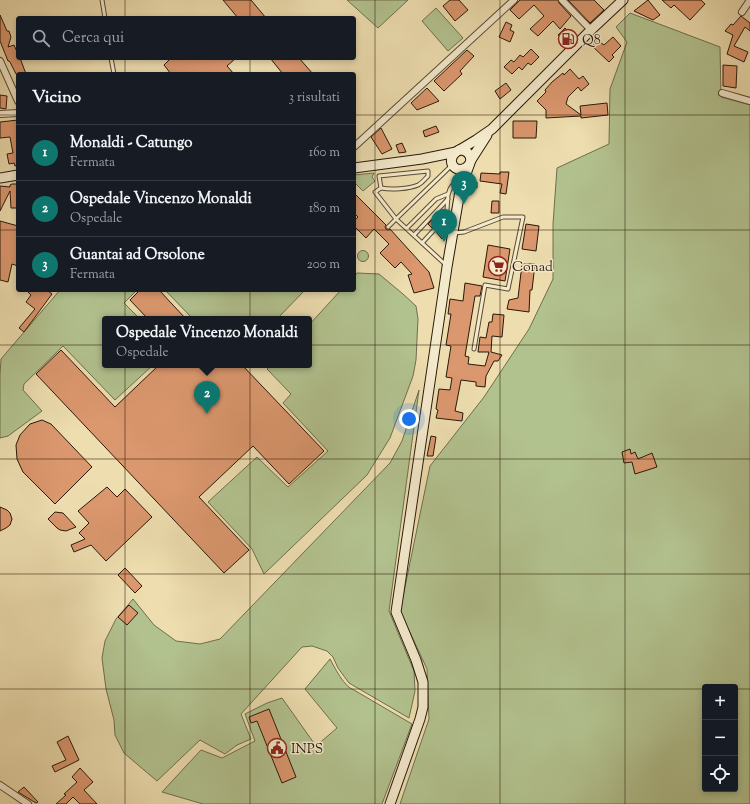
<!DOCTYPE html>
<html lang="it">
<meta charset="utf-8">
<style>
body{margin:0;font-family:"Sorts Mill Goudy",serif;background:#20242c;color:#f1f3f6}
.controls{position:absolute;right:12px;bottom:12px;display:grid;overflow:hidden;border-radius:4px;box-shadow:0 2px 6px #0003}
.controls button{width:36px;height:36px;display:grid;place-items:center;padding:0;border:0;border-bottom:1px solid #363941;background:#171b24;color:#f1f3f6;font:20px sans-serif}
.you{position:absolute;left:409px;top:419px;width:14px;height:14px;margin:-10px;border:3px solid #fff;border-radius:50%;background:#1a73e8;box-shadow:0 0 0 6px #1a73e833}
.badge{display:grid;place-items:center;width:26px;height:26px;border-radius:50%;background:#0f766e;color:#fff;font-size:13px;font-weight:700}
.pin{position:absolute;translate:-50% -33px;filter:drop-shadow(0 1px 2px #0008)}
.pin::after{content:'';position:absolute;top:21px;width:14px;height:12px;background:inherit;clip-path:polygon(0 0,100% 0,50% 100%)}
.popup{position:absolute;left:102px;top:316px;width:210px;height:52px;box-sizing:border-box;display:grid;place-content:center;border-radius:4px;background:#171b24;filter:drop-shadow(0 1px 3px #0005);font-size:13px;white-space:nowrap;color:#9ea1a6}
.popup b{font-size:15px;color:#f1f3f6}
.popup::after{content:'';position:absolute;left:50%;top:100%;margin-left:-8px;border:8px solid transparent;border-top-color:#171b24}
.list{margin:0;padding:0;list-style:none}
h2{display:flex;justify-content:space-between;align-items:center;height:52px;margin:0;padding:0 16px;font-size:17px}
h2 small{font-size:13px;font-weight:400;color:#9ea1a6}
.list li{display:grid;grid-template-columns:26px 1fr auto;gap:12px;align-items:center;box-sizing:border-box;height:56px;padding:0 16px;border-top:1px solid #363941}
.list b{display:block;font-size:15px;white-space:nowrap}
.list p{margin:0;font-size:13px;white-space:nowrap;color:#9ea1a6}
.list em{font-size:13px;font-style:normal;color:#9ea1a6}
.icon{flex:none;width:22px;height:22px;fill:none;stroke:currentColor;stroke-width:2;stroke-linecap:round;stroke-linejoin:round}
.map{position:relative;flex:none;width:750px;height:804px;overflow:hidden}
.search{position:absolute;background:#171b24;box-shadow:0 2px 6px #0003;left:16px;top:16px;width:340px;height:44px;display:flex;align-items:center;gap:10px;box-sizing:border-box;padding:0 14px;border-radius:4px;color:#9ea1a6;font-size:15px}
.panel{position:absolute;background:#171b24;box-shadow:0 2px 6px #0003;left:16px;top:72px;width:340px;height:220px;border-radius:4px}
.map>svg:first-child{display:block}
</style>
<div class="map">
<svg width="750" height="804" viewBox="0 0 750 804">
<rect width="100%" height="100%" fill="#edddaf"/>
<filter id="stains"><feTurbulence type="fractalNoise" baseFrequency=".005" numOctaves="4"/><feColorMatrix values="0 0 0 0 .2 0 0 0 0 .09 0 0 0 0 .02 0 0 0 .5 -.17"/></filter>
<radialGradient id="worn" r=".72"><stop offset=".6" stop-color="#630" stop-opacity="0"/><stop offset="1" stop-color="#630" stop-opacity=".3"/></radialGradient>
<g fill="#b2c28f" stroke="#6e6e4c" fill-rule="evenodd">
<polygon points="347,0 408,0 378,28"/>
<polygon points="436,8 463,38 448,51 422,21"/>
<path d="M630,13L720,47L721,97L750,105V804H400L429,719L427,669L400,611L430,466L484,397L529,329L553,279V224L557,168L609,144L610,89L627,42L616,27ZM705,687H735V789H705Z"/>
<polygon points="374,173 372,177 375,181 363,191 354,182 354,175"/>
<circle cx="363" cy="256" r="5.5"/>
<polygon points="357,273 379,274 403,294 416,306 418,319 416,360 413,376 390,438 367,475 264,574 252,549 208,502 257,457 288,487 328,451 283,403 291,394 267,369 271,365 309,365 309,325 341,290 354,290 354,277"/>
<polygon points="60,290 137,290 124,303 140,319 105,319 105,365 153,365 115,400 63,346 24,384 23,390 42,411 8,436 0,438 0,375 1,359"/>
<polygon points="165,290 305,290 277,319 193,319"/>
<polygon points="419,390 389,611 414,671 415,691 409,718 349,683 338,668 333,657 327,651 312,646 302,647 241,714 251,739 237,745 225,754 200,740 157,781 124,753 115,735 114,720 106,689 102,658 105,641 116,619 133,599 154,625 176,641 200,644 220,639 390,463 402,441"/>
<path d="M330,659C335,668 344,687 354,690L412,724L382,804H203L162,792L201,750L222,758L255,741L245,714L267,703L282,698L316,746L337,728L305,689Z"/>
</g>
<g fill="#db976e" stroke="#29190a">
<polygon points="223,0 251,0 266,18 238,18"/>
<polygon points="450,0 459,0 468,10 455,21 443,6"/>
<polygon points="520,0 558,0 559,3 571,16 560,29 553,21 538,36 530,29 544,16 534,5 519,19 510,10"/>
<polygon points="568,0 594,0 604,10 590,23"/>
<polygon points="648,0 660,15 653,20 634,11"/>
<polygon points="662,0 701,0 705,4 690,20 674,5 671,8"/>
<polygon points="0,15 7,31 9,31 11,37 8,47 14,45 18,54 18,58 20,58 26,74 16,74 10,62 9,61 8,61 0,41"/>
<polygon points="741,16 750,23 750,31 745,27 734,46 748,52 744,62 727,54 733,35 725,31 731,24 733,25"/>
<polygon points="506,22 512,25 510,30 514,32 510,42 499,37"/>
<polygon points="565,28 575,38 568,44 558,35"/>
<polygon points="613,37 621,46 612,55 614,57 609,62 592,46 597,40 604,45"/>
<polygon points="531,49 539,57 531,65 528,63 522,70 519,67 512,74 504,67 511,60 514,62 520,55 523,57"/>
<polygon points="467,50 474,56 460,71 462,74 444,91 434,81"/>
<polygon points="171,58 236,58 227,66 234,74 171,74 164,65"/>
<polygon points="270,58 299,58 313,74 283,74"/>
<polygon points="723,65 737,66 736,88 723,86"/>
<polygon points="570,69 579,79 583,76 589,84 581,91 578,87 568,97 566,104 581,115 580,106 607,103 608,115 581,118 581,116 546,118 546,110 537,101 546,92 545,90 552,82 563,73 564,75"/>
<polygon points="506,83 511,90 500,99 495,91"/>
<polygon points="427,88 439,101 417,110 411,103"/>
<polygon points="0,95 7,96 6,109 0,108"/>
<polygon points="18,120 18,165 15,166 14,163 9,164 7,154 13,153 10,137 0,138 0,122"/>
<polygon points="513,121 537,121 536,138 513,138"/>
<polygon points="436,126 439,132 425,137 423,131"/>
<polygon points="381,128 392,149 382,154 371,137"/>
<polygon points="402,143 406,152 399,153 396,145"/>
<polygon points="500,172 509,172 506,194 500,193 502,184 480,181 481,173 500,174"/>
<polygon points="470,182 477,182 477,188 470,187"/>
<polygon points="12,184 18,184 18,208 11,208 10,191 0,211 0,186 10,187 10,185"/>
<polygon points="354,193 386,225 385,227 386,229 388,230 390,229 429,272 434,288 414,293 408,275 412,274 401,262 395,268 380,253 389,244 374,229 366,238 354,226 354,221 358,217 354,213"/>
<polygon points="492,201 499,201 499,213 491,213"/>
<polygon points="434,218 437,222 432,228 428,224"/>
<polygon points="0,221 18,226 18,266 12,264 8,282 0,280"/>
<polygon points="526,224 539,226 536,251 522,249"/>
<polygon points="442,226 447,232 446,235 442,239 436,232"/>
<polygon points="488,245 510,249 505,281 483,277"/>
<polygon points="522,264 535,264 532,290 530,290 529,312 507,309 509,300 518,298"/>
<polygon points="465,283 482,286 480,296 475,296 465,356 469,357 468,364 485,366 489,352 478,352 480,337 486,338 489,322 492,322 493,314 504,315 502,337 492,336 491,352 502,355 498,361 494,361 486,376 485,387 476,386 476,382 461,380 455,411 463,413 462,421 436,418 438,410 436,409 439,389 450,390 452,378 446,377 451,346 446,345 451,314 448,314 450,299 463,301"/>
<polygon points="26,290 47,290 52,294 24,332 19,328 35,309 26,302 31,295"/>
<polygon points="140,290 159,290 186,319 148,319 130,300"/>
<polygon points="61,350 115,407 159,365 242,365 324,451 289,484 253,446 199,497 249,550 224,573 36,374"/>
<polygon points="42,420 51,424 92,467 55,504 23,472 17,459 16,445 20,435 30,424"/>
<polygon points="431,436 436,437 433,456 427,456"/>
<polygon points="630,449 631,454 635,452 638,459 652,453 657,467 635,474 632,462 624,463 622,452"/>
<polygon points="107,487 117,497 125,489 152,517 106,561 91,545 74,552 71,545 85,539 79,533 89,523 78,511"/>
<polygon points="0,507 7,510 10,513 12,519 10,525 6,528 0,531"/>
<polygon points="55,512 63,513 76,527 66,531 60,530 57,528 48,519"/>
<polygon points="125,568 142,586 135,593 118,575"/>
<polygon points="129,605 138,613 127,625 118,617"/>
<polygon points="269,709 296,777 282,783 257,721 251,723 249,717"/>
<polygon points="68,736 79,760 55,772 52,766 66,760 57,742"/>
<polygon points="80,768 93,782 84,790 97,804 80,804 73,797 66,804 56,804 66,795 64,794 77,782 72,777"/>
<polygon points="24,787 38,802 36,803 18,792"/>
</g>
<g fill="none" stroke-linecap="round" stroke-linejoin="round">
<defs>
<g id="lane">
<polyline points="102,0 105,18"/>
<polyline points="111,58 114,74"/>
<path d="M381,188L379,176L428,171V176C425,179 422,183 418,185C409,189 391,190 381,188L375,192L396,219L388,227"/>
<polyline points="407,228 436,199 448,194"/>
<polyline points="454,233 464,232 503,217 523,217 508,289 485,285 474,349"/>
<polyline points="414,235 448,199"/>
<polyline points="422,243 445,218 447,210 448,195 450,189 458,177"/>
<polyline points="446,265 396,219 451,166"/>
</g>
<g id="street">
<polyline points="562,0 591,30"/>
<polyline points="742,12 750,0"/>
<polyline points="0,61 18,101"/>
<polyline points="722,93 750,101"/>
<polyline points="0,114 18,113"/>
<polyline points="354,147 514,0"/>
<polyline points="0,785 28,804"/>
</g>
<g id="secondary">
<polyline points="471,160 487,135"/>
<path d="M469,165C458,177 444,162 456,152L476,140L492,129L591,30L623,0"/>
<polyline points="354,168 422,159 456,152"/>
<polyline points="0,178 18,175"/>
<path d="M390,804L420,719L423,707V682L416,660L396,612L447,267L460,191L471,160C470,153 466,150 459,150"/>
</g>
</defs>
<use href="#lane" stroke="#5a4a33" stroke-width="5"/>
<use href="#street" stroke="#5a4a33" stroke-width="8"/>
<use href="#secondary" stroke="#29190a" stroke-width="11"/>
<use href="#lane" stroke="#f3e9cb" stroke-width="3"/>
<use href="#street" stroke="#f3e9cb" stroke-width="6"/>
<use href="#secondary" stroke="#f3e9cb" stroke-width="9"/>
</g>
<path fill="none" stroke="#29190a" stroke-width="1" stroke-opacity="0.55" d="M125,0V18M250,0V18M375,0V804M500,0V804M625,0V804M125,58V74M250,58V74M0,115H18M354,115H750M0,230H18M354,230H750M125,290V804M250,290V804M0,345H750M0,459H750M0,574H750M0,689H705M735,689H750"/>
<defs>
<symbol id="fuel-ring" viewBox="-11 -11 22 22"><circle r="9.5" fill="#f3e9cb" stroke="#8f2418" stroke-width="1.5"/><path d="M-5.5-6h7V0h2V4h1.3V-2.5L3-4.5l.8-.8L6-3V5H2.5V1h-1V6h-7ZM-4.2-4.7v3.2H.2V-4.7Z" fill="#8f2418"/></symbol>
<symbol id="supermarket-ring" viewBox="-11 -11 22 22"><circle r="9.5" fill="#f3e9cb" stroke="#8f2418" stroke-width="1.5"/><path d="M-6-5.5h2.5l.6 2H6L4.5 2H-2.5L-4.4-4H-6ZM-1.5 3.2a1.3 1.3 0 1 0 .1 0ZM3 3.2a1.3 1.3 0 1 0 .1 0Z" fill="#8f2418"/></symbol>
<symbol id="civic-ring" viewBox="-11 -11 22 22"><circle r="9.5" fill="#f3e9cb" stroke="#8f2418" stroke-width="1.5"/><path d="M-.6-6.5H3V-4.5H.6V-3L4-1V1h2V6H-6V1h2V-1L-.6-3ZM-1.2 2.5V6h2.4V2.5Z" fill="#8f2418"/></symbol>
</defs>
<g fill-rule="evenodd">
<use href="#fuel-ring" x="557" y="28" width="22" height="22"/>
<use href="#supermarket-ring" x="487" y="255" width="22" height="22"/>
<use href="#civic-ring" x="266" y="737" width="22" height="22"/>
</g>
<g text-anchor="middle" stroke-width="3" stroke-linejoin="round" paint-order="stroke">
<g font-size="14" fill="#29190a" stroke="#f3e9cb" text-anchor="start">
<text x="582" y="44">Q8</text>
<text x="512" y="271">Conad</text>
<text x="291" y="753">INPS</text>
</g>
</g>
<rect width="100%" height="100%" filter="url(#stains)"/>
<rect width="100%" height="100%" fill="url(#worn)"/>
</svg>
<div class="controls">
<button>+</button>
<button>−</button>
<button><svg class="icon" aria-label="locate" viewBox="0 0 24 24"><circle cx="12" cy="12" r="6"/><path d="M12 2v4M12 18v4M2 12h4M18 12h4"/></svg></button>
</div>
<div class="you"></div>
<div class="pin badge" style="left:444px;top:242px">1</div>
<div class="pin badge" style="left:207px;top:414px">2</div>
<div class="popup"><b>Ospedale Vincenzo Monaldi</b>Ospedale</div>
<div class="pin badge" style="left:464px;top:204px">3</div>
<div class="search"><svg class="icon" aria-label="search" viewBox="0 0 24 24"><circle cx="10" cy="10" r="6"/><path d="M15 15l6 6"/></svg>Cerca qui</div>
<section class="panel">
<h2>Vicino<small>3 risultati</small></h2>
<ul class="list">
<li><span class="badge">1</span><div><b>Monaldi - Catungo</b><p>Fermata</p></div><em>160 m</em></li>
<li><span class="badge">2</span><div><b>Ospedale Vincenzo Monaldi</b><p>Ospedale</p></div><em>180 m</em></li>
<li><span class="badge">3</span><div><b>Guantai ad Orsolone</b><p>Fermata</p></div><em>200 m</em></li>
</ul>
</section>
</div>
